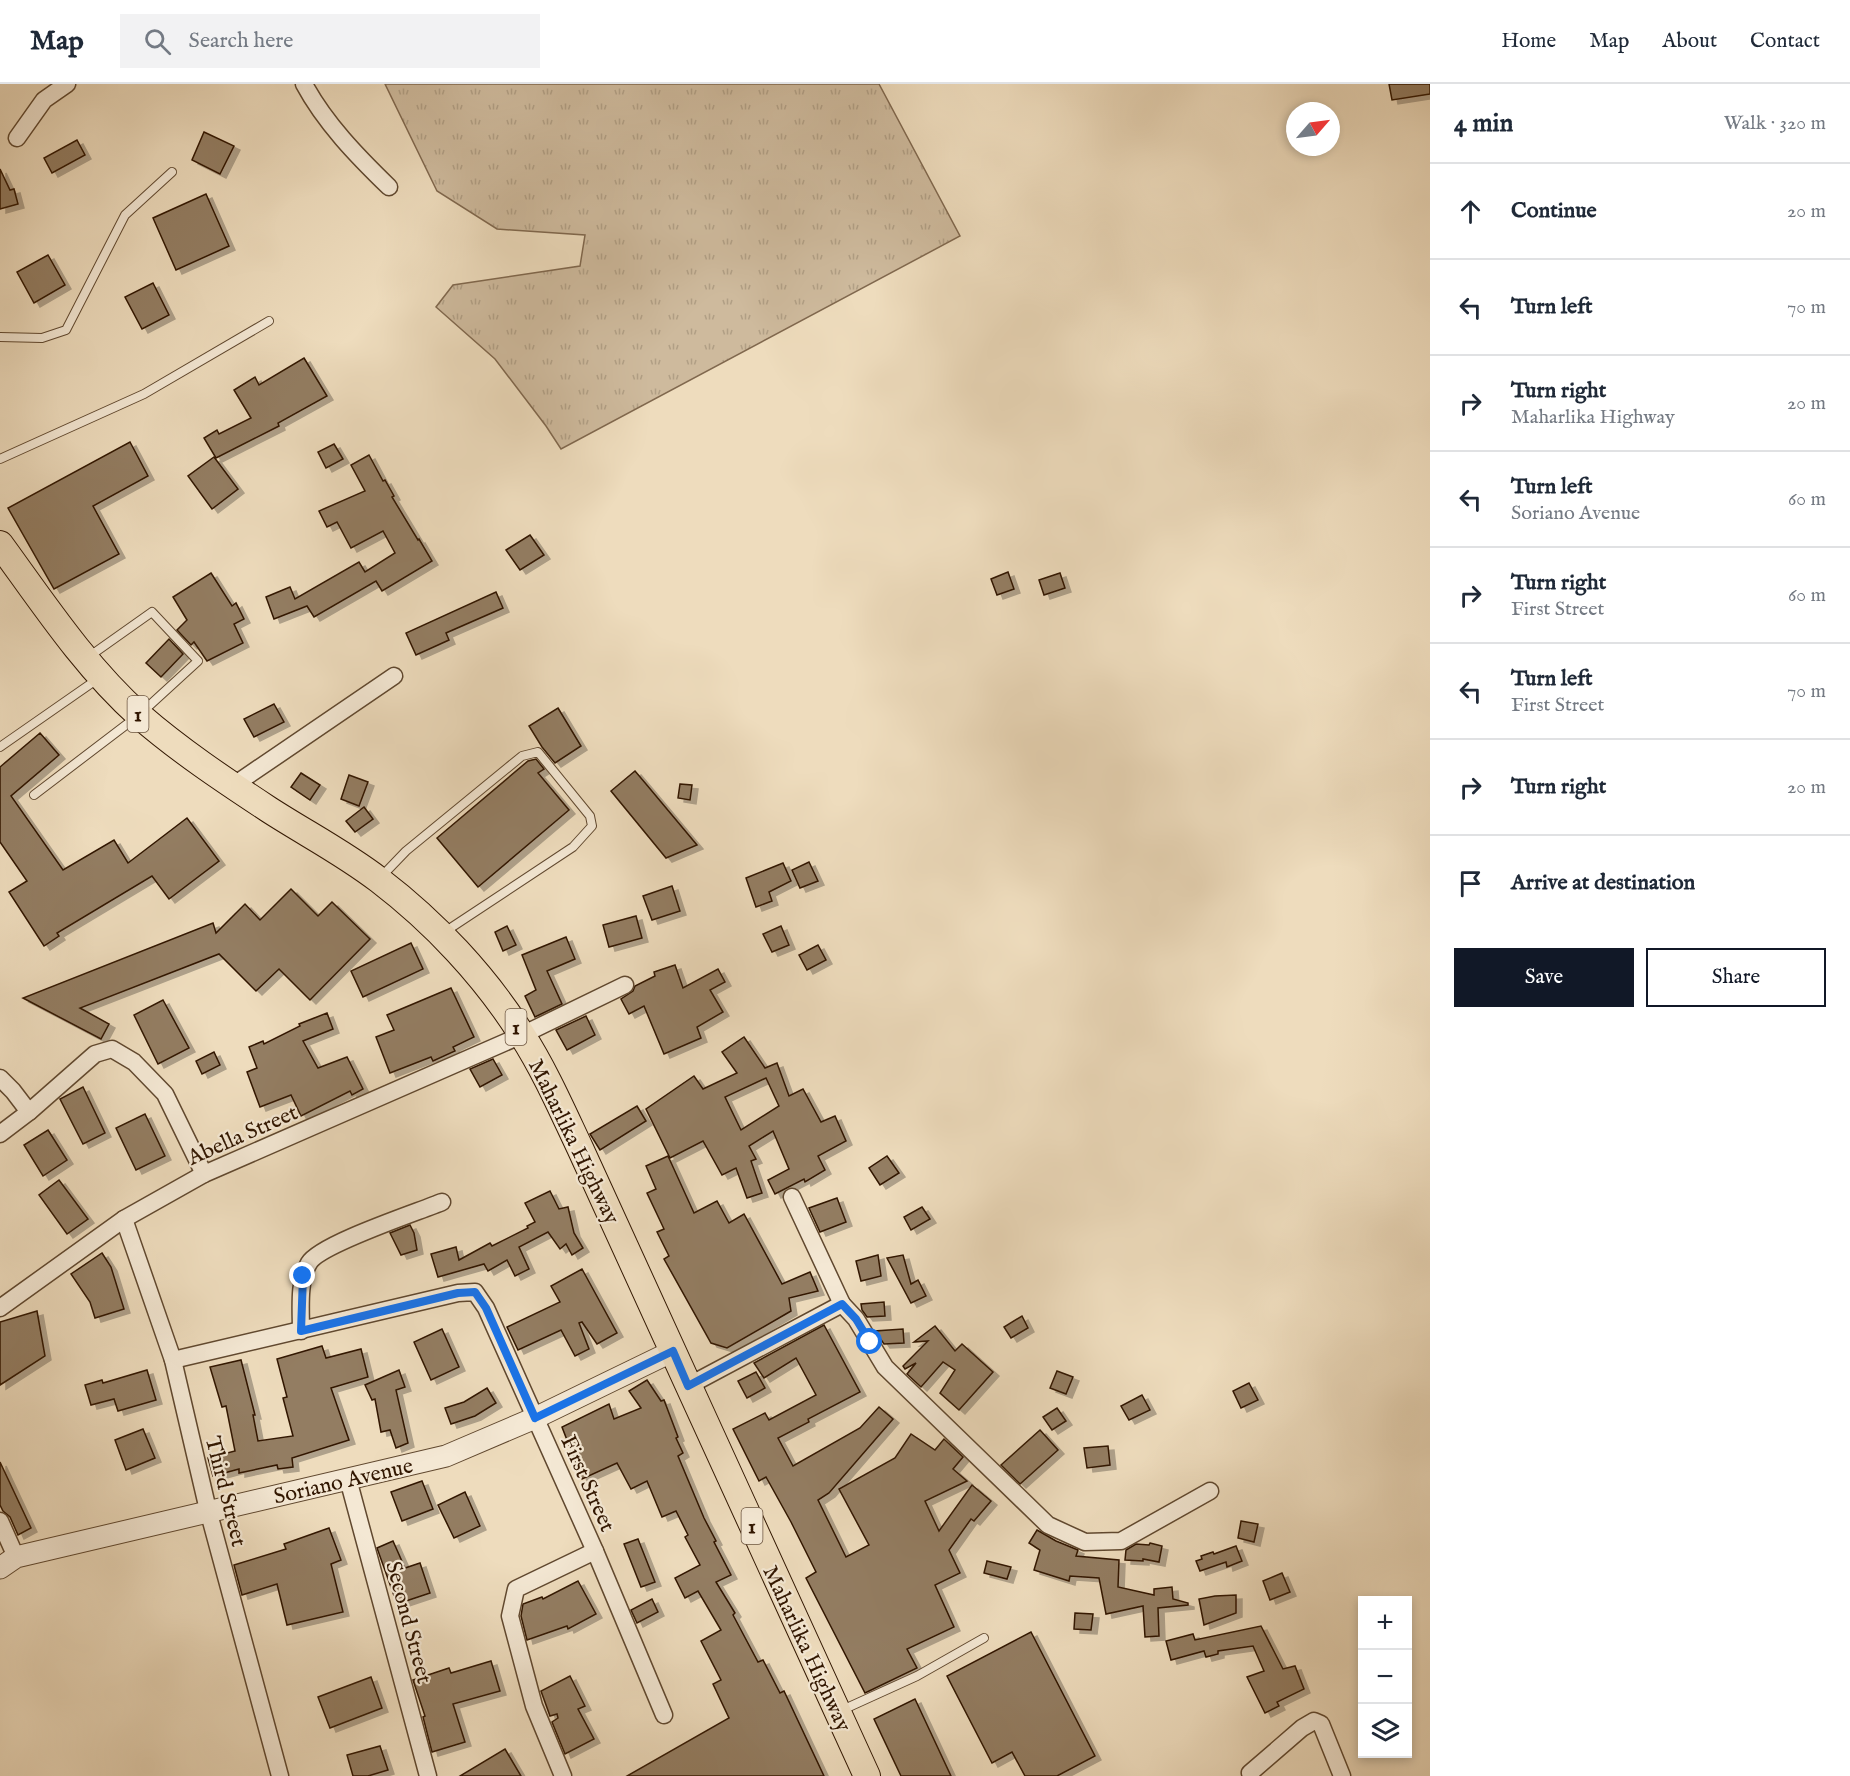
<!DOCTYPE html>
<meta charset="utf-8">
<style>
body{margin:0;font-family:"IM FELL English",serif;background:#f2f2f3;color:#1f2937}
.controls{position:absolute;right:18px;bottom:18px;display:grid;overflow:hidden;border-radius:0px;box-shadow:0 3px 9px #0003}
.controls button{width:54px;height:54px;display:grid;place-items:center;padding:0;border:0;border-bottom:2px solid #e0e1e3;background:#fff;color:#1f2937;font:30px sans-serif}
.compass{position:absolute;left:1286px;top:18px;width:54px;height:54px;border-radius:50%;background:#fff;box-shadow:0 3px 9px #0003;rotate:62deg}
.stop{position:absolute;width:18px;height:18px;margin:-14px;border:4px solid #1a73e8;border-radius:50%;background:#fff}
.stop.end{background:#1a73e8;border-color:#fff;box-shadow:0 2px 6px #0008}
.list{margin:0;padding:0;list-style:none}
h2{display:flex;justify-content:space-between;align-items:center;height:78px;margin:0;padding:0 24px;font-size:26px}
h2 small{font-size:20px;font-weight:400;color:#747a83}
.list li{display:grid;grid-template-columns:39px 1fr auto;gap:18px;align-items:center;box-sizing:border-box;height:96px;padding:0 24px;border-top:2px solid #e0e1e3}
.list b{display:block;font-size:22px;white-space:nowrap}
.list p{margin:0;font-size:20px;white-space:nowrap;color:#747a83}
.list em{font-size:20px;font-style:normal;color:#747a83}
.actions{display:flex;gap:12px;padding:18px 24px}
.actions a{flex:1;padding:14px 0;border:2px solid #111827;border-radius:0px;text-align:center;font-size:21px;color:#111827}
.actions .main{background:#111827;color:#fff}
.icon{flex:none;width:33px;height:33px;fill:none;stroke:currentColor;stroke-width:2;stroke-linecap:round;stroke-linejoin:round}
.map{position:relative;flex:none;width:1430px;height:1692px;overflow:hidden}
header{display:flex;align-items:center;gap:36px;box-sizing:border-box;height:84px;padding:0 30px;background:#fff;border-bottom:2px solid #e0e1e3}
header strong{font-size:28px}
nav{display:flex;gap:33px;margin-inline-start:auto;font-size:21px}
.search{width:420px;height:54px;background:#f2f2f3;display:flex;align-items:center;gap:15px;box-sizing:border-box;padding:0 21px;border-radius:0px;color:#747a83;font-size:22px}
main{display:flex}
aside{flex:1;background:#fff}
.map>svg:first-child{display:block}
</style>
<header>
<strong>Map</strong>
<div class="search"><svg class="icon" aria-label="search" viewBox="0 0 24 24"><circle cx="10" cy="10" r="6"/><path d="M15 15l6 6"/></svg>Search here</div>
<nav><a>Home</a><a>Map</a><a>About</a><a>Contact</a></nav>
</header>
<main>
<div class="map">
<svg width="1430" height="1692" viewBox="0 0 1430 1692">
<defs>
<pattern id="grass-tufts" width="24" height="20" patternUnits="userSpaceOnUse" patternTransform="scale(1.5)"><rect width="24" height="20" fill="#ceba9d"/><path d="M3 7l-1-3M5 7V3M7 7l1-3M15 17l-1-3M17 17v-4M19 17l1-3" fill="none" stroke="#b19f85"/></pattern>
<filter id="shadow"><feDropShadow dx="6" dy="4" stdDeviation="0" flood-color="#0004"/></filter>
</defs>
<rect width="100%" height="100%" fill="#eedcbd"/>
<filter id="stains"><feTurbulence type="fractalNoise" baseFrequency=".00333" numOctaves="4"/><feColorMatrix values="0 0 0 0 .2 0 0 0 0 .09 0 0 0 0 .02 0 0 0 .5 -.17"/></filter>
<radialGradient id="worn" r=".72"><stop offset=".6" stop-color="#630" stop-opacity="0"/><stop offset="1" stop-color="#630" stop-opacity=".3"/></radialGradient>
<polygon fill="url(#grass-tufts)" stroke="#80684e" stroke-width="1.5" points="385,0 879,0 960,152 561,365 546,342 495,275 436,223 453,201 580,182 585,151 497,145 437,107"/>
<g fill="#937d62" stroke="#311600" stroke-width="1.5" fill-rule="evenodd" filter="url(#shadow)">
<polygon points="1389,0 1430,0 1430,10 1392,16"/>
<polygon points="204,48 234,62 220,90 192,76"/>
<polygon points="77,56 85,71 52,89 44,74"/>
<polygon points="0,85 10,106 14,105 18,120 0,125"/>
<polygon points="206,110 229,162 176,186 153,134"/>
<polygon points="48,171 65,201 34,219 17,188"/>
<polygon points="153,199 169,231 142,245 125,213"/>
<polygon points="304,274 327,312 278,339 279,342 216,374 204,354 217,346 219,350 251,334 234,306 255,293 259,301"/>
<polygon points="130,358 148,392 93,422 119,470 54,505 8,424"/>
<polygon points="334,360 343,375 326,384 318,368"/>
<polygon points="369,371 383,397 385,396 394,412 392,413 418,456 419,455 432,477 382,507 376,497 314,533 307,522 274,535 266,513 290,503 295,515 359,478 365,488 395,469 383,447 351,464 337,438 327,443 319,427 365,407 351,381"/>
<polygon points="214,373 238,405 212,425 188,392"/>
<polygon points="530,451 544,471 520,486 506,466"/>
<polygon points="1008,488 1014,505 997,511 991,495"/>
<polygon points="211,489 232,522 236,519 244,535 234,540 243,559 207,577 194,558 191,561 177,546 187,536 173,513"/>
<polygon points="1060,489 1065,504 1044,511 1039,496"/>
<polygon points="496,508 503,524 446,549 449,556 416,571 406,549"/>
<polygon points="169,555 183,570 161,593 146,579"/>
<polygon points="274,620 284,638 254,653 244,635"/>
<polygon points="558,624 581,662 555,679 542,663 529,642"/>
<polygon points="40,649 59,671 11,712 63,786 114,756 128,779 187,734 219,777 169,815 152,792 57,849 59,852 44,862 9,808 27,797 0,758 0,683"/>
<polygon points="536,675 544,685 538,689 569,726 478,803 437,754 528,677"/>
<polygon points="635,687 646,700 697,761 666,774 611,707"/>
<polygon points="301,689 320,701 310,716 291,703"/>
<polygon points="349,691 368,698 359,722 341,715"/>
<polygon points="680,700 692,701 690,716 678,714"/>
<polygon points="364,723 373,735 355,748 346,737"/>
<polygon points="809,778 818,797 800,804 792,786"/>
<polygon points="783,779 791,797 769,808 772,817 756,823 746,794"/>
<polygon points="672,802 680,827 652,836 643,812"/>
<polygon points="291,805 318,832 332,818 370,855 310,916 279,885 256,907 219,870 80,924 109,940 101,955 23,914 213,839 216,849 245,820 260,836"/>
<polygon points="636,832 642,854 609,863 603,841"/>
<polygon points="507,842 516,861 503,867 495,848"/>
<polygon points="781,842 789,861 772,868 763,850"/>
<polygon points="566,853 575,875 547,887 562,920 535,933 525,912 536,906 522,871"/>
<polygon points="411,859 423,885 363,913 351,887"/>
<polygon points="818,861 826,876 807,886 799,871"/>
<polygon points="675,881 683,904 718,885 725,898 710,906 723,928 697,943 701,954 664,970 644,922 629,930 621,915 633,907 635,902 655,892 654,888"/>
<polygon points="451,904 474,953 453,963 455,967 433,977 431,973 390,989 376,953 394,946 387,931"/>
<polygon points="163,916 189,964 158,980 134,931"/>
<polygon points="327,929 333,945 303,957 318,984 347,973 363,1005 352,1011 350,1007 301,1032 291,1011 260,1023 247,988 257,984 249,963 263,957 264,960 300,942 299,940"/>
<polygon points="586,932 595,951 567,966 556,946"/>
<path d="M744,953L765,984L777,979L789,1012L803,1005L821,1038L835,1032L846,1057L818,1072L825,1086L805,1098L804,1095L775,1110L768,1096L789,1085L773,1047L749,1062L756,1075L751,1077L762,1109L747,1114L736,1084L722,1091L703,1057L670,1074L646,1025L694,992L703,1005L737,989L722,968ZM766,994L779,1022L741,1046L725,1013Z"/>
<polygon points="214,968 220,981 202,990 196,977"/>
<polygon points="493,975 502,991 480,1003 470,985"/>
<polygon points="83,1003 105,1049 83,1060 60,1015"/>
<polygon points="637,1022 646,1037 600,1066 590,1050"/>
<polygon points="145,1030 165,1072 136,1086 116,1044"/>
<polygon points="48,1046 67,1076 43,1092 24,1061"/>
<polygon points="668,1072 694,1129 717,1117 729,1139 744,1130 782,1200 810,1188 818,1207 789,1214 791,1227 727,1264 711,1259 664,1175 669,1172 657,1148 664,1145 647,1109 656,1105 646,1082"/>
<polygon points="887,1072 899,1089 880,1101 869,1084"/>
<polygon points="59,1096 88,1135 67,1150 39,1111"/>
<polygon points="550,1107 559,1125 568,1123 574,1149 583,1164 572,1171 566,1160 560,1165 548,1148 519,1163 529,1185 515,1192 507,1176 488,1187 484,1180 438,1193 431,1170 456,1163 459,1176 490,1159 492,1162 528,1144 527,1142 535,1138 525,1119"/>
<polygon points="837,1114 846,1138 820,1148 809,1124"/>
<polygon points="922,1123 930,1135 911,1146 904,1133"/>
<polygon points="410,1141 414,1149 417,1166 401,1171 390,1149"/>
<polygon points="102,1169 111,1183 124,1225 95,1234 90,1218 71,1190"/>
<polygon points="878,1171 881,1192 861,1197 856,1177"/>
<polygon points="903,1171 911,1200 918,1196 926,1212 911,1219 887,1174"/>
<polygon points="582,1185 617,1249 597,1260 582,1238 579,1239 589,1265 575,1272 561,1246 518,1266 507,1243 560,1218 551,1202"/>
<polygon points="884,1218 885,1232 867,1233 862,1226 861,1220"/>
<polygon points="37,1227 45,1272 0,1301 0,1238"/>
<polygon points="1022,1232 1028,1244 1011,1254 1004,1243"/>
<polygon points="824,1241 860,1308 808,1335 809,1338 778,1354 793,1382 860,1344 879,1323 893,1335 829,1409 818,1416 846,1473 869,1461 839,1405 895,1374 911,1350 935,1366 944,1355 963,1373 953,1385 967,1397 925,1417 939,1447 972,1401 991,1417 974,1437 971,1435 949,1466 960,1489 935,1501 954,1543 907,1565 917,1584 865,1609 806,1494 816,1488 791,1438 766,1393 759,1397 733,1345 765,1329 769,1336 816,1311 796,1274 764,1294 754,1279"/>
<polygon points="935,1242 955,1267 962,1260 993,1288 959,1326 940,1309 955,1286 943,1278 921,1303 907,1290 916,1279 905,1285 903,1282 928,1257 914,1258"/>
<polygon points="442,1245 459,1283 431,1296 414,1258"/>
<polygon points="903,1245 904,1259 884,1260 875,1247"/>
<polygon points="322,1262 326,1274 361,1265 368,1293 331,1304 349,1356 292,1374 293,1383 278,1385 277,1381 239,1389 239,1385 213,1392 208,1374 235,1367 226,1322 222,1323 210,1283 241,1276 255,1331 253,1331 258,1357 293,1352 283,1314 287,1313 277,1275"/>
<polygon points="147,1286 156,1316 118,1327 114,1315 91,1321 85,1301 102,1296 103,1299"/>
<polygon points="399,1286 405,1303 396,1306 408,1359 396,1364 390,1346 381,1348 375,1315 372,1316 365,1301"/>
<polygon points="1057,1287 1073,1293 1066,1310 1050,1304"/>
<polygon points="756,1288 765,1304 747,1314 738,1297"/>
<polygon points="647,1296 661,1317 664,1316 678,1353 676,1354 683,1369 678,1372 704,1434 716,1457 714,1458 731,1491 716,1498 735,1529 733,1531 758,1578 763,1576 780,1609 784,1607 824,1692 627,1692 729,1634 713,1600 721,1596 701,1557 721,1546 698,1507 685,1514 675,1494 700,1481 685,1453 688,1451 676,1427 662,1433 647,1397 631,1405 617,1379 582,1395 562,1343 609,1320 614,1335 641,1324 629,1307"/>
<polygon points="1249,1299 1258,1316 1241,1324 1233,1307"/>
<polygon points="487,1304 496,1319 475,1332 451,1340 445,1324 464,1318"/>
<polygon points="1142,1311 1150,1326 1129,1336 1121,1322"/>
<polygon points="1057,1324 1066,1337 1052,1346 1043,1333"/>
<polygon points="143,1345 155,1374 126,1386 115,1356"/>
<polygon points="1040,1346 1058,1366 1020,1400 1001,1381"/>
<polygon points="1108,1362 1110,1381 1087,1384 1084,1364"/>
<polygon points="0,1378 31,1444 18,1451 10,1433 3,1427 0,1421"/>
<polygon points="422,1397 433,1425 402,1437 391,1408"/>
<polygon points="465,1408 480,1442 454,1454 438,1421"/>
<polygon points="1241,1437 1258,1440 1254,1458 1238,1454"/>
<polygon points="329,1444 341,1476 331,1480 343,1528 287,1541 277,1500 242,1511 234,1481 286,1465 284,1460"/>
<polygon points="1037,1446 1056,1457 1078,1466 1076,1472 1119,1476 1118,1503 1154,1511 1154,1505 1172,1503 1173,1515 1188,1519 1188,1521 1158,1524 1159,1552 1145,1553 1143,1522 1106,1530 1099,1494 1070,1492 1069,1497 1034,1486 1040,1466 1029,1459"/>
<polygon points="638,1455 655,1498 641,1503 624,1460"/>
<polygon points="393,1457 405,1484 420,1479 430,1509 397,1520 377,1464"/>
<polygon points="1150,1459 1162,1462 1159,1478 1143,1475 1143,1477 1125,1476 1126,1466 1136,1460 1149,1461"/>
<polygon points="1236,1462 1242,1477 1227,1483 1226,1478 1200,1487 1196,1477 1202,1475 1201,1472 1213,1468 1214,1470"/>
<polygon points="987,1477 1011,1483 1007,1495 984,1489"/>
<polygon points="1282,1489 1290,1508 1270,1516 1263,1497"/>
<polygon points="578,1497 596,1530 568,1545 567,1542 527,1556 521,1532 523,1520 542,1513 543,1515"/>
<polygon points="1236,1511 1236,1529 1204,1541 1199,1515 1215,1512"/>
<polygon points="652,1515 658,1528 637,1539 631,1526"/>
<polygon points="1075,1529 1093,1530 1091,1546 1074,1545"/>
<polygon points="1261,1542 1283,1585 1295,1582 1304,1605 1277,1618 1279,1622 1265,1629 1247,1593 1264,1587 1253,1562 1218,1567 1218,1570 1206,1573 1204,1567 1171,1576 1166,1557 1193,1550 1195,1556"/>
<polygon points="1031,1548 1095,1672 1057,1692 1025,1692 1012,1668 992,1679 947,1592"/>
<polygon points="491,1577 500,1607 453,1620 465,1658 432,1668 423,1633 425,1632 413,1596 449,1584 451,1589"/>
<polygon points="570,1592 585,1622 578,1625 594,1655 565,1670 552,1638 558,1634 557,1630 550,1632 541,1607"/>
<polygon points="371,1593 382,1624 330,1644 318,1613"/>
<polygon points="915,1615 951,1692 901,1692 874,1635"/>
<polygon points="380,1662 388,1686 368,1692 353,1692 347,1671"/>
<polygon points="505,1665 521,1692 460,1692"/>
</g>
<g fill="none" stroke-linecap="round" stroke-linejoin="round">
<defs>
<g id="service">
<polyline points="0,253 42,254 66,246 125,131 172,88"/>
<polyline points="0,375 144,310 269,237"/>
<polyline points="0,663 99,594"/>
<polyline points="34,711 139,631 198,577 152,528 87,574"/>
<polyline points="381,793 406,767 522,672 538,668 590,732 592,742 573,763 443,849"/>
<polyline points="840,1627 917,1592 984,1554"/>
</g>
<g id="minor">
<path d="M304,0C325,39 357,72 389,103"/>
<polyline points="17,54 44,16 67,0"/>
<polyline points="234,701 394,592"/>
<polyline points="0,994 13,1007 29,1028"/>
<polyline points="0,1050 29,1028 95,970 112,965 134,978 165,1010 204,1090"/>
<polyline points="792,1113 842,1220"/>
<polyline points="124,1135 173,1276 208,1426 280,1692"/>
<polyline points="0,1224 124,1135 204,1090 522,951 625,901"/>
<path d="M301,1247C301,1226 298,1197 309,1179C320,1160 418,1128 442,1118"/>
<polyline points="173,1276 458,1209 475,1208 486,1224 595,1467 664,1631"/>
<polyline points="688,1302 842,1220 856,1235 885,1283 1048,1441 1085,1458 1121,1457 1210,1407"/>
<polyline points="348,1395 428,1692"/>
<polyline points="0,1437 16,1473"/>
<polyline points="563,1692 534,1622 510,1532 516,1505 595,1467"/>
<polyline points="1251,1692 1250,1689 1302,1644 1314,1637 1321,1640 1342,1692"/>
</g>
<polyline id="tertiary" points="0,1484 16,1473 446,1372 535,1334 673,1267"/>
<path id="primary" d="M0,460C43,519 85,583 140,632C179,666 224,696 268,725C305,749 344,769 379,796C434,838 485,892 522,951C545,987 562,1026 580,1064L867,1692"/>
</defs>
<use href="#service" stroke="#60482f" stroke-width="10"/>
<use href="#minor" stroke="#60482f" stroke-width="19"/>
<use href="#tertiary" stroke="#60482f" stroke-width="23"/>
<use href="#primary" stroke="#311600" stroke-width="28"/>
<use href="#service" stroke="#f4e8d4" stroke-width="8"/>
<use href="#minor" stroke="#f4e8d4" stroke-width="16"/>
<use href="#tertiary" stroke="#f4e8d4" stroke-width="21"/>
<use href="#primary" stroke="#eedcbd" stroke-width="26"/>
</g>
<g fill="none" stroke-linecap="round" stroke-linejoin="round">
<polyline stroke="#1a73e8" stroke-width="8" points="303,1192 301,1247 458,1209 475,1208 486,1224 535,1334 673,1267 688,1302 842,1220 856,1235 870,1258"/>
</g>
<g text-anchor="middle" stroke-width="4.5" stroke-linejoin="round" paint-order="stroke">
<g fill="#f4e8d4" stroke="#6c5540" stroke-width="1.5">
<rect x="127.5" y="612" width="21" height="36" rx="4.5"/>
<rect x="505.5" y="925" width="21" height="36" rx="4.5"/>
<rect x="741.5" y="1424" width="21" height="36" rx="4.5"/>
</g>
<g font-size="21" font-weight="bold" fill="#311600">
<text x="138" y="637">1</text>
<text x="516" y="950">1</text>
<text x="752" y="1449">1</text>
</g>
<g font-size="22" fill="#311600" stroke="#f4e8d4">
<text transform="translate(242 1050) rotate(-24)" y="8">Abella Street</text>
<text transform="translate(575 1057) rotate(64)" y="8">Maharlika Highway</text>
<text transform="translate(343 1396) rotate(-13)" y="8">Soriano Avenue</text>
<text transform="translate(589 1399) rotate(66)" y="8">First Street</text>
<text transform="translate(227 1407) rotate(76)" y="8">Third Street</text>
<text transform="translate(410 1538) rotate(75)" y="8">Second Street</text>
<text transform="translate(808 1564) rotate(65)" y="8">Maharlika Highway</text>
</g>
</g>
<rect width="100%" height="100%" filter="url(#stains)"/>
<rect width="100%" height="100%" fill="url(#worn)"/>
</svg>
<div class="controls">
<button>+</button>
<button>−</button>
<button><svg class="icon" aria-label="layers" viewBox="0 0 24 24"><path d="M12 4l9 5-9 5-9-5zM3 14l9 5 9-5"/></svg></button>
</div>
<svg class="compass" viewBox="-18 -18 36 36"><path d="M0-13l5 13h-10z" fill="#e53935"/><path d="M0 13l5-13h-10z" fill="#747a83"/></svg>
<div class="stop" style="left:870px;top:1258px"></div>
<div class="stop end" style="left:303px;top:1192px"></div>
</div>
<aside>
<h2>4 min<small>Walk · 320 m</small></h2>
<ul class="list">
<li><svg class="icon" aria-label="ahead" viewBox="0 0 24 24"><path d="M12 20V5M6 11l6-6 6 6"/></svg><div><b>Continue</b></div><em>20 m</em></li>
<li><svg class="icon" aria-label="left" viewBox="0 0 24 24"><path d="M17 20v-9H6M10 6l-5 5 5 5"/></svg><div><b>Turn left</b></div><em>70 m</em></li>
<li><svg class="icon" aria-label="right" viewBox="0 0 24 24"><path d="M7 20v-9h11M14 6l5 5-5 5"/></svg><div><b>Turn right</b><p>Maharlika Highway</p></div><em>20 m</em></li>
<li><svg class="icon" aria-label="left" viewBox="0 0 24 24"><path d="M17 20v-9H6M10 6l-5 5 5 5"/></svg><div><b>Turn left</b><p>Soriano Avenue</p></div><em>60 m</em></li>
<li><svg class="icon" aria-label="right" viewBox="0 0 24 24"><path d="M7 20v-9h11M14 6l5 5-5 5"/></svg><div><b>Turn right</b><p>First Street</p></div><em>60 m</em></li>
<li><svg class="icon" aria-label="left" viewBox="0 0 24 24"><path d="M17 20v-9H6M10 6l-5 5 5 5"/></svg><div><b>Turn left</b><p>First Street</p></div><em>70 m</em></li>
<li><svg class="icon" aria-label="right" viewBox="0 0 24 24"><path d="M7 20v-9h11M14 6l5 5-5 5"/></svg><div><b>Turn right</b></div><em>20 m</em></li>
<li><svg class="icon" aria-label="arrive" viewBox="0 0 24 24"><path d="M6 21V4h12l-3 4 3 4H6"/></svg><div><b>Arrive at destination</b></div></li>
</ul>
<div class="actions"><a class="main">Save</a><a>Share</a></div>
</aside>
</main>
